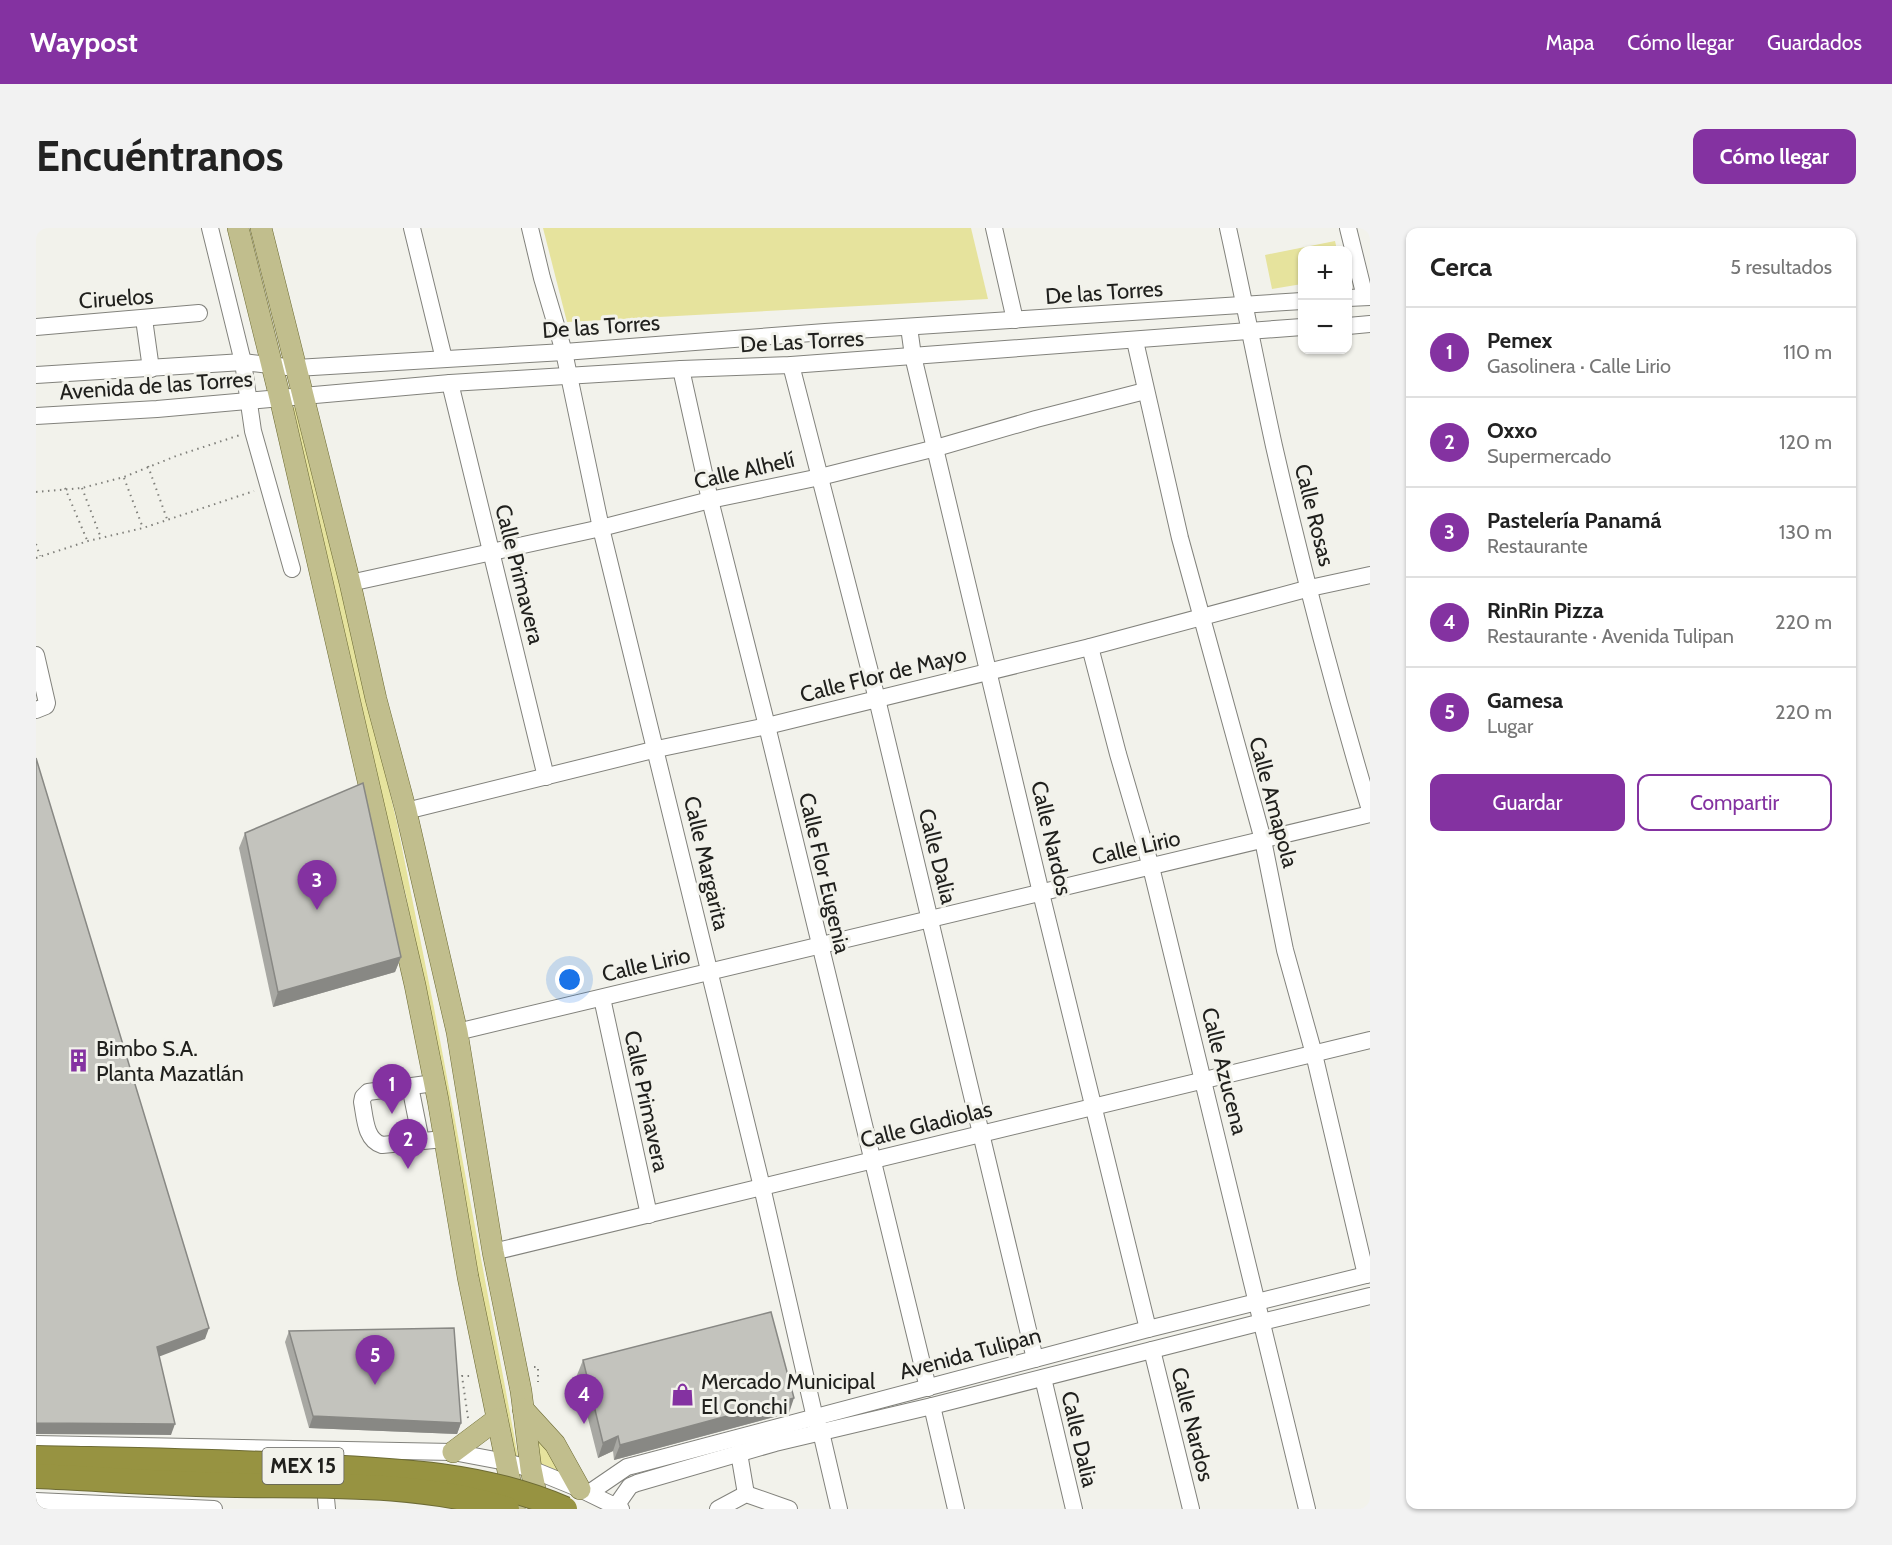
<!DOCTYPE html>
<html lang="es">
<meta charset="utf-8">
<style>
body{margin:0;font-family:Cabin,sans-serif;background:#f2f2f2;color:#222}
.controls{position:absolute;right:18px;top:18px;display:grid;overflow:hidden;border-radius:12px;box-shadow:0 2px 4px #0004}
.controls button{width:54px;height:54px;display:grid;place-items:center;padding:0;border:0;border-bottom:2px solid #e0e0e0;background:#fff;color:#222;font:30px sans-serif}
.you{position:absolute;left:534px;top:752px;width:21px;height:21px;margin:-15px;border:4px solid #fff;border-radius:50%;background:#1a73e8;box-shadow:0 0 0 9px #1a73e833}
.badge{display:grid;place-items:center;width:39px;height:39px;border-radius:50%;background:#8432a1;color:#fff;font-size:20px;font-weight:700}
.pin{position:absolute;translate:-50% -50px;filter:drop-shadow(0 2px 3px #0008)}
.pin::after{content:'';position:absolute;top:32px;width:21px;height:18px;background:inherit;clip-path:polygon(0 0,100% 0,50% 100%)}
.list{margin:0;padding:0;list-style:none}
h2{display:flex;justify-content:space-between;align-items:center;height:78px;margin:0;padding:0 24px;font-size:26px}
h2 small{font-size:20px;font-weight:400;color:#767676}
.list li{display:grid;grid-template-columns:39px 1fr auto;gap:18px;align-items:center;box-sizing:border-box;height:90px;padding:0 24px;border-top:2px solid #e0e0e0}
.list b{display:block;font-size:22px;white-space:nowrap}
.list p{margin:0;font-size:20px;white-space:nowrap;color:#767676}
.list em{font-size:20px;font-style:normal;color:#767676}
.actions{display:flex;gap:12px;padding:18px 24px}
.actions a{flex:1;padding:14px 0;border:2px solid #8432a1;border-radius:12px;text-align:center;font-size:21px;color:#8432a1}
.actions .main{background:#8432a1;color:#fff}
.map{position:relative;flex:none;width:1334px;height:1281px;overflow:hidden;border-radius:12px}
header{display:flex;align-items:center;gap:36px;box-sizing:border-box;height:84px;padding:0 30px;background:#8432a1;color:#fff}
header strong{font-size:28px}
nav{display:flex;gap:33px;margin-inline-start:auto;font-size:21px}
.intro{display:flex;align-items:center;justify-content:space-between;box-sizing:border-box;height:144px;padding:0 36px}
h1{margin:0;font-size:42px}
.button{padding:15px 27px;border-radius:12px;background:#8432a1;color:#fff;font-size:21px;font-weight:700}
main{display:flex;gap:36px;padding:0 36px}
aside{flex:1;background:#fff;border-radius:12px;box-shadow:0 2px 4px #0004}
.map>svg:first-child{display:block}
</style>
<header>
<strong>Waypost</strong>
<nav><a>Mapa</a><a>Cómo llegar</a><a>Guardados</a></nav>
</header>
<div class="intro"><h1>Encuéntranos</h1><a class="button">Cómo llegar</a></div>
<main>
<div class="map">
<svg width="1334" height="1281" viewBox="0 0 1334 1281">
<rect width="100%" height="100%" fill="#f2f2eb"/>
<g fill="#e6e39d">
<polygon points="507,0 935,0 952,71 531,94"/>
<polygon points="1299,13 1301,22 1266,22 1266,56 1236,61 1229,27"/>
<polygon points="257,179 262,181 361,595 398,780 482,1228 478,1231 473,1228 370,667 351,599"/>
<polygon points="491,1208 503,1209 523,1240 522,1244 509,1245"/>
</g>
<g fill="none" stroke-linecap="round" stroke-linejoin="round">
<defs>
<g id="minor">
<polyline points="174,0 207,134 217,203 256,341"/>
<polyline points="376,0 408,131"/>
<polyline points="494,0 506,50 528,124 565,300 726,959 779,1190 785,1204 803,1281"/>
<polyline points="958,0 979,92"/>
<path d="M1192,0C1208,72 1222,145 1238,218C1266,340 1298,462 1334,582"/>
<polyline points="1312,0 1329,69"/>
<polyline points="1312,70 1334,69"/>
<polyline points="108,91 115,141"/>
<polyline points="1312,98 1334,96"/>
<polyline points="0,99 163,85"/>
<polyline points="873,99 877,128 1005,665 1112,1101"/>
<polyline points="1099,113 1144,310 1227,612 1249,722 1278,826 1330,1047"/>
<polyline points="755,137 841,471 999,1131"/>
<polyline points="645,141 674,272 731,498 892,1160"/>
<polyline points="0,147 207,134 260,140 528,124 789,104 1266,73"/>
<polyline points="414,155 510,549"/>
<polyline points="0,188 121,181 414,155 645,141 755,137 1266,99"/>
<polyline points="314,355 565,300 674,272 784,249 900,220 1000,191 1109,163"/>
<polyline points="1054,419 1082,526 1115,639 1271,1281"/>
<polyline points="0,427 11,475 10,478 0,482"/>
<polyline points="370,583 621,521 731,498 1054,419 1274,360 1334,347"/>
<polyline points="566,770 613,987"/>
<polyline points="421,804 1334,586"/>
<path d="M398,855L332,864L327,869L326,874C329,889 329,912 346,917L408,911"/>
<polyline points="374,858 385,913"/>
<polyline points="457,1024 1334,812"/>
<polyline points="1116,1122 1155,1281"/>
<polyline points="1007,1150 1038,1281"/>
<polyline points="896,1178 920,1281"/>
<polyline points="0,1216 417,1224 470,1234 495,1241 544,1261 585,1281"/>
<polyline points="703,1225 710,1266"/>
<polyline points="288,1249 291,1281"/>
<polyline points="553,1265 591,1239 599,1237 1112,1101 1334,1046"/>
<polyline points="0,1273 178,1281"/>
<polyline points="580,1278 594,1258 601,1255 739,1215 896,1178 1226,1094 1334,1068"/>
<polyline points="682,1281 710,1266 753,1281"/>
</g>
<g id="major">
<polyline points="202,0 244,170 379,757 402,872 432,1049 479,1277"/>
<polyline points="225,0 314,355 340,471 370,583 421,804 457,1024 485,1163 495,1241 503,1281"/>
<polyline points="487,1181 519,1216 544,1261"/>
<polyline points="417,1224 461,1191"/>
</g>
</defs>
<use href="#minor" stroke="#82827c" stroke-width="18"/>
<use href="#major" stroke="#6d6b34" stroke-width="22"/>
<g stroke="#80807b" stroke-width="2" stroke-dasharray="1.5 4.5" stroke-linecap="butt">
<polyline points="112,238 131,291"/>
<polyline points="88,250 107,300"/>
<polyline points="29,260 51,312"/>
<polyline points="46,260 65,310"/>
<polyline points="0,264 46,260 88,249 140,228 204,207"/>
<polyline points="0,316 4,328"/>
<polyline points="0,330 52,313 107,300 218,263"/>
<polyline points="498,1139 502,1139 502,1154"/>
<polyline points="432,1190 426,1148 435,1148"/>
</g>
<use href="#minor" stroke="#fff" stroke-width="16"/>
<use href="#major" stroke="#c1be8d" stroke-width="21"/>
<defs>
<g id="highway-bridge">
<path d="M0,1230C90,1232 180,1233 269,1238C357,1242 447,1245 529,1281"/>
<path d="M0,1248C67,1251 133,1256 200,1257C290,1258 384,1254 471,1281"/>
</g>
</defs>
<use href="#highway-bridge" stroke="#6d6b34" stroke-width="26" stroke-linecap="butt"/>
<use href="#highway-bridge" stroke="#979341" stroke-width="24"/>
</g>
<g fill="#a8a8a3">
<polygon points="209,605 365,729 359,744 237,779 203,620"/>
<polygon points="253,1103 425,1195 421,1206 273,1200 249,1114"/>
<polygon points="547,1132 753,1185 578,1232 577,1223 562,1230 541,1147"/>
</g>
<g fill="#888884">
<polygon points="365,729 359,744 237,779 242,764"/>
<polygon points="173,1100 169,1111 117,1131 121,1119"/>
<polygon points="758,1170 753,1185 578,1232 584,1217"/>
<polygon points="277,1188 425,1195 421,1206 273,1200"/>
<polygon points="0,1195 139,1196 135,1207 0,1206"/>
<polygon points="582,1208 577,1223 562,1230 567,1215"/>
</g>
<g fill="#c3c3bd" stroke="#888884" stroke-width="1.5">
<polygon points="0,530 173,1100 121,1119 139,1196 0,1195"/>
<polygon points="327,555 365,729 242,764 209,605"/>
<polygon points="735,1084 758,1170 584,1217 582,1208 567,1215 547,1132"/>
<polygon points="418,1100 425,1195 277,1188 253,1103"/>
</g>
<defs>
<symbol id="building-bare" viewBox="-9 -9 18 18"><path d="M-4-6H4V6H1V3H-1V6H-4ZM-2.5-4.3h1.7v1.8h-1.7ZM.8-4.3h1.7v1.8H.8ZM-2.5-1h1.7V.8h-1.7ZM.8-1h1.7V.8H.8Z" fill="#8432a1" stroke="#f2f2eb" stroke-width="2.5" paint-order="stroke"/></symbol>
<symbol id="shop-bare" viewBox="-9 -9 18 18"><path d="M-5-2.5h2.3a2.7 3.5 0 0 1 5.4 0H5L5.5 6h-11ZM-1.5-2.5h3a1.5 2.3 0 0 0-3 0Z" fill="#8432a1" stroke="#f2f2eb" stroke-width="2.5" paint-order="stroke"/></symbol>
</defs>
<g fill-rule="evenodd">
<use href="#building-bare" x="26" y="816" width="33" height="33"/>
<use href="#shop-bare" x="630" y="1150" width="33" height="33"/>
</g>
<g text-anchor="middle" stroke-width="6" stroke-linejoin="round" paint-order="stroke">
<rect fill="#f2f2eb" stroke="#5f5f5b" stroke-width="1.5" x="226.5" y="1220" width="81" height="36" rx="4.5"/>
<g font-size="21" font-weight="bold" fill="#20201d">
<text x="267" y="1245">MEX 15</text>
</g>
<g font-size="22" fill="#20201d" stroke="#f2f2eb">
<text transform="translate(1068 64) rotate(-4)" y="8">De las Torres</text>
<text transform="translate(80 70) rotate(-4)" y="8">Ciruelos</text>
<text transform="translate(565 98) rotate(-4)" y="8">De las Torres</text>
<text transform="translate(766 113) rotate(-3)" y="8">De Las Torres</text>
<text transform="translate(120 157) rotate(-4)" y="8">Avenida de las Torres</text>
<text transform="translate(708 242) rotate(-13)" y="8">Calle Alhelí</text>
<text transform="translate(1279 287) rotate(76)" y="8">Calle Rosas</text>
<text transform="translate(484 346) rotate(76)" y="8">Calle Primavera</text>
<text transform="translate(847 446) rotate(-14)" y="8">Calle Flor de Mayo</text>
<text transform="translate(1238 574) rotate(75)" y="8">Calle Amapola</text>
<text transform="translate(1016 610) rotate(77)" y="8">Calle Nardos</text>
<text transform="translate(1100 619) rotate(-13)" y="8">Calle Lirio</text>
<text transform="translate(902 628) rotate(76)" y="8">Calle Dalia</text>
<text transform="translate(671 635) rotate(77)" y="8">Calle Margarita</text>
<text transform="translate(789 645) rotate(77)" y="8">Calle Flor Eugenia</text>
<text transform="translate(610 736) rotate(-13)" y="8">Calle Lirio</text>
<text transform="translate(1189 843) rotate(76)" y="8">Calle Azucena</text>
<text transform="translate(611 873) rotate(78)" y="8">Calle Primavera</text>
<text transform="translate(890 896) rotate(-14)" y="8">Calle Gladiolas</text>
<text transform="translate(934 1125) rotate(-15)" y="8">Avenida Tulipan</text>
<text transform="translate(1157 1196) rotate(76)" y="8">Calle Nardos</text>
<text transform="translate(1044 1211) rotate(77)" y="8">Calle Dalia</text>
</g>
<g font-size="22" fill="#20201d" stroke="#f2f2eb" text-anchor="start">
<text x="60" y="828">Bimbo S.A.<tspan x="60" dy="25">Planta Mazatlán</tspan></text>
<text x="665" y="1161">Mercado Municipal<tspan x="665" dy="25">El Conchi</tspan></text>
</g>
</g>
</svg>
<div class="controls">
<button>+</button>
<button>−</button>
</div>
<div class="you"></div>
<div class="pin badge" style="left:356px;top:886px">1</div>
<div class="pin badge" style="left:372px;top:941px">2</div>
<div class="pin badge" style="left:281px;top:682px">3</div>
<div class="pin badge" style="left:548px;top:1196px">4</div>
<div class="pin badge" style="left:339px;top:1157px">5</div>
</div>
<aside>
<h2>Cerca<small>5 resultados</small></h2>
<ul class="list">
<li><span class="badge">1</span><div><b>Pemex</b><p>Gasolinera · Calle Lirio</p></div><em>110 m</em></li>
<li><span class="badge">2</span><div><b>Oxxo</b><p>Supermercado</p></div><em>120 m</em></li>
<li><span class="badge">3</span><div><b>Pastelería Panamá</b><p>Restaurante</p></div><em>130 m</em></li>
<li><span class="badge">4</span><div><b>RinRin Pizza</b><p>Restaurante · Avenida Tulipan</p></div><em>220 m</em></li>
<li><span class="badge">5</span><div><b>Gamesa</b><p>Lugar</p></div><em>220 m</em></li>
</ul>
<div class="actions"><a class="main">Guardar</a><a>Compartir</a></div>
</aside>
</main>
